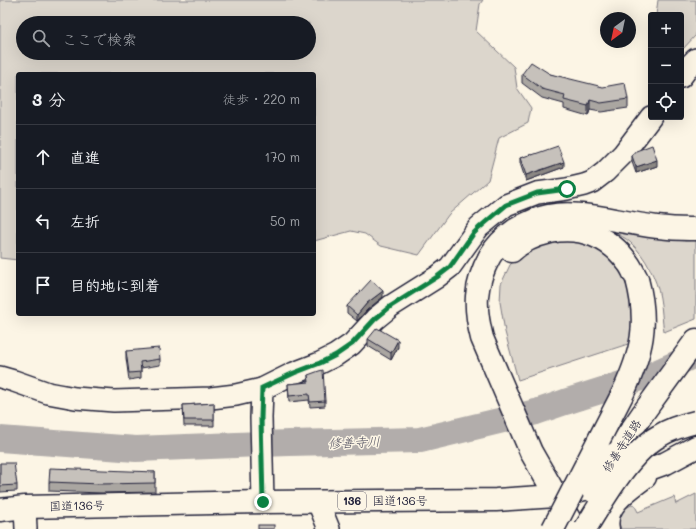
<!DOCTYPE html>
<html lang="ja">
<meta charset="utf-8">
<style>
body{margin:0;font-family:Mali,"Klee One",sans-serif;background:#20242c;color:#f1f3f6}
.controls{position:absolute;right:12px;top:12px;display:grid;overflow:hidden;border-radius:4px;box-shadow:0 4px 16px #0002}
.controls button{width:36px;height:36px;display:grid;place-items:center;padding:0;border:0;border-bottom:1px solid #363941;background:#171b24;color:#f1f3f6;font:20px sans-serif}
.compass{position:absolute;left:600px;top:12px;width:36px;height:36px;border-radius:50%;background:#171b24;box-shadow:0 4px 16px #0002;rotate:213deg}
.stop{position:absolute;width:12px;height:12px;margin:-9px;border:3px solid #0b8043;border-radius:50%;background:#fff}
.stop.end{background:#0b8043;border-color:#fff;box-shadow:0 1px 4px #0008}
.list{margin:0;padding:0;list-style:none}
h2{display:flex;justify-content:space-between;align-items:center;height:52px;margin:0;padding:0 16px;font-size:17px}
h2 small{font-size:13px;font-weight:400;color:#9ea1a6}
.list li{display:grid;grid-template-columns:26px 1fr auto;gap:12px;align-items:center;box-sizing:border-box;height:64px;padding:0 16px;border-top:1px solid #363941}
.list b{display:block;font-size:15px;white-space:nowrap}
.list em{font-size:13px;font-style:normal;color:#9ea1a6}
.icon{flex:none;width:22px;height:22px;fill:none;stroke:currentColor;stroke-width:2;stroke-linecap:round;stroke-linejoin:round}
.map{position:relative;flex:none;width:696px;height:529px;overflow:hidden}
.search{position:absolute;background:#171b24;box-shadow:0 4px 16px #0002;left:16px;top:16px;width:300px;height:44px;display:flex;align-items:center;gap:10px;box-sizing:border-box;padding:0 14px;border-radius:22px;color:#9ea1a6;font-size:15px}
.panel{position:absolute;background:#171b24;box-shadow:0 4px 16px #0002;left:16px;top:72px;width:300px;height:244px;border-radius:4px}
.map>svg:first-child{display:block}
</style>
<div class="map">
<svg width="696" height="529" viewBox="0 0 696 529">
<rect width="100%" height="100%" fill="#fcf5e5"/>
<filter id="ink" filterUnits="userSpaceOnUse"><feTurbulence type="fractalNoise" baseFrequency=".025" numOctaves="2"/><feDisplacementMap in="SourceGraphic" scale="8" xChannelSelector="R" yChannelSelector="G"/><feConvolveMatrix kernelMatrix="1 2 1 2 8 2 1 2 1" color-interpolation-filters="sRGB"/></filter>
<g filter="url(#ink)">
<g fill="#dcd6cc" stroke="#7f7c84" fill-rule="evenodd">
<path d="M0,0H483L480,4L476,31L514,67L517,88L531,108L528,123L499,138L488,180L449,214L419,255L381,246L365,234L351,231L314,241V74H18V260L0,258ZM23,23H309V53H23Z"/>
<polygon points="658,0 696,0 696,35 681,51 681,15 656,15"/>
<path d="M612,228L656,234L685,241L696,240V319L664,332C662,320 662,309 660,298C657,279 645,256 631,243C626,238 619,235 613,231Z"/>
<polygon points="580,241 595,247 609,259 621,273 631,291 636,317 631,343 518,380 505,332 500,302 501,284 510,265 523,250 539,242"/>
<path d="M696,494V529H621C617,521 620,515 625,508L634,504L638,512L674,497L676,504Z"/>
</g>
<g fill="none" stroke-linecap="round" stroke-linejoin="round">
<polyline stroke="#b2adab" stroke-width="26" points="0,439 136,449 289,443 420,440 536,412 565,402 653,374 693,356"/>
<defs>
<g id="minor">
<polyline points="681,77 690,65 696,59"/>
<polyline points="0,377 14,381 48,393 75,398 114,401 211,398 236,395 262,389 294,373 320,363 336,355 352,344 375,319 391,306 437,277 450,267 473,235 479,227 506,205 537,193 567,189 584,185 592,182 605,172 623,154 651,117"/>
<polyline points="262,389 261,418 263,502"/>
<polyline points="318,502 329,529"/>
<polyline points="25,507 26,529"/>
</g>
<g id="highway">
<path d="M512,251C522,241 537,235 550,232C581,226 610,237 628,263C632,268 634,274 637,279"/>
<polyline points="615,454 643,413 696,340"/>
<polyline points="0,510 25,507 263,502 496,500 556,496 616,481 666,463 696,447"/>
<path d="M575,529L531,452L482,338C474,307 474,285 490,256C496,246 505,237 515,230C525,224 536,218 548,216C570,212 593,216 615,220C642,225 668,230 696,229"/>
<path d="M608,529C603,505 629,489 645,477"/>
</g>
</defs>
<use href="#minor" stroke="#22223b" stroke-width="24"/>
<use href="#highway" stroke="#22223b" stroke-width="25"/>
<use href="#minor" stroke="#fcf5e5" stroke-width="21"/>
<use href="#highway" stroke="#fcf5e5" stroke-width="22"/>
<defs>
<g id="highway-bridge">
<polyline points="593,491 615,454"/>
<path d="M553,529L623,393C642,352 649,324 637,279"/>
<path d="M585,529C603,500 629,453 659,436C670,429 683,425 696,422"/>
</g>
</defs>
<use href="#highway-bridge" stroke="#22223b" stroke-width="25" stroke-linecap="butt"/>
<use href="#highway-bridge" stroke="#fcf5e5" stroke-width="22"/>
</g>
<g fill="#aaa6a1" stroke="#22223b">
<polygon points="522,74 550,74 628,99 628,108 601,112 590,110 588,116 564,109 564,104 542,98 522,83"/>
<polygon points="532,155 564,167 526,181 520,163 520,158"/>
<polygon points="632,156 657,166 636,173 632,162"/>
<polygon points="383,297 367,310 357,321 347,313 347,306"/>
<polygon points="368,339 398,347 391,360 368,346"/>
<polygon points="126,351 160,359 160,365 141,368 141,378 129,380 126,358"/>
<polygon points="308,375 325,401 325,406 310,407 309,400 289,402 288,384 308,382"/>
<polygon points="214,403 214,426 184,426 183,405"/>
<polygon points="0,463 17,485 17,491 0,492"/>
<polygon points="155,472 155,492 101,493 49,491 49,482"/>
</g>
<g fill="#8b8783" stroke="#22223b">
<polygon points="590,100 590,110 588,116 588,106"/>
<polygon points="657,160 657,166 636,173 636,167"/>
<polygon points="564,162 564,167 526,181 526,175"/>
<polygon points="383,291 383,297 367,310 357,321 357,315 367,303"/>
<polygon points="398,340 398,347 391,360 391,353"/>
</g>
<g fill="#c6c1bb" stroke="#22223b">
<polygon points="531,62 550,74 603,87 625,83 628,99 601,103 590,100 588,106 564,100 565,95 542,89 522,74"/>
<polygon points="652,145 657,160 636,167 632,156 636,151"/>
<polygon points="558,146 564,162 526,175 520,158 532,154 532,155"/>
<polygon points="371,280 383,291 367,303 357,315 347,306"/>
<polygon points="377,328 398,340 391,353 368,339"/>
<polygon points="159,348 160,359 140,362 141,372 129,373 126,351"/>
<polygon points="323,370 325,401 310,402 309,394 289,396 288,384 309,382 308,375 319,371"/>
<polygon points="214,403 214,420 184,420 183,405"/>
<polygon points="0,463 14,463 17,485 0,486"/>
<polygon points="50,468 155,472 155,483 101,484 49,482"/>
<rect x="258" y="525" width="16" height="4"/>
</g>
</g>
<g fill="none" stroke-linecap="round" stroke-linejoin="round" filter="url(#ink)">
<polyline stroke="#0b8043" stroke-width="5" points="263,502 261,418 262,388 294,373 320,363 336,355 352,344 375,319 391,306 437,277 450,267 473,234 479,228 506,205 537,193 567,189"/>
</g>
<g text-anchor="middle" stroke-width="3" stroke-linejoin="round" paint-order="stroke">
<rect fill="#fcf5e5" stroke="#63616e" stroke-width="1" x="338" y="492" width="28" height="18" rx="3"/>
<g font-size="11" font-weight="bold" fill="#22223b">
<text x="352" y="505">136</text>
</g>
<g font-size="12" fill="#22223b" stroke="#fcf5e5">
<text transform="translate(622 446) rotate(-57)" y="4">修善寺道路</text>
<text x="400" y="505">国道136号</text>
<text transform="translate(77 506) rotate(-1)" y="4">国道136号</text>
</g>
<g font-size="13" font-style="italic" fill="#545362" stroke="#fcf5e5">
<text transform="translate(354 442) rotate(-2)" y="5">修善寺川</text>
</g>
</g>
</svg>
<div class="controls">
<button>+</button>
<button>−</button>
<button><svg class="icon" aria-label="locate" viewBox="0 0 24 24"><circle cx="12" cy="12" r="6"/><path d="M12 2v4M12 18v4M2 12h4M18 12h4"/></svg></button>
</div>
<svg class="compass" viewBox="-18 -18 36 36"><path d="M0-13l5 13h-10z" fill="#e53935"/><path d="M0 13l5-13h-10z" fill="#9ea1a6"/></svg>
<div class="stop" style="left:567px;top:189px"></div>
<div class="stop end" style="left:263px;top:502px"></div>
<div class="search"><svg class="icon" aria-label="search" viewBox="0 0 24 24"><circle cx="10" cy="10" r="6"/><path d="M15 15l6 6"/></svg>ここで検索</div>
<section class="panel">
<h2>3 分<small>徒歩 · 220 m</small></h2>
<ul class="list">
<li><svg class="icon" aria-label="ahead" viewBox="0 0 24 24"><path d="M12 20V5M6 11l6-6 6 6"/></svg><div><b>直進</b></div><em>170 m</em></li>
<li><svg class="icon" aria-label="left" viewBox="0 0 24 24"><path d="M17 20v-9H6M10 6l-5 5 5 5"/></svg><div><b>左折</b></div><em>50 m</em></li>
<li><svg class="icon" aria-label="arrive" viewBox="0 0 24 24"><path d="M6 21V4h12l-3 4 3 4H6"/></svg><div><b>目的地に到着</b></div></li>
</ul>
</section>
</div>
